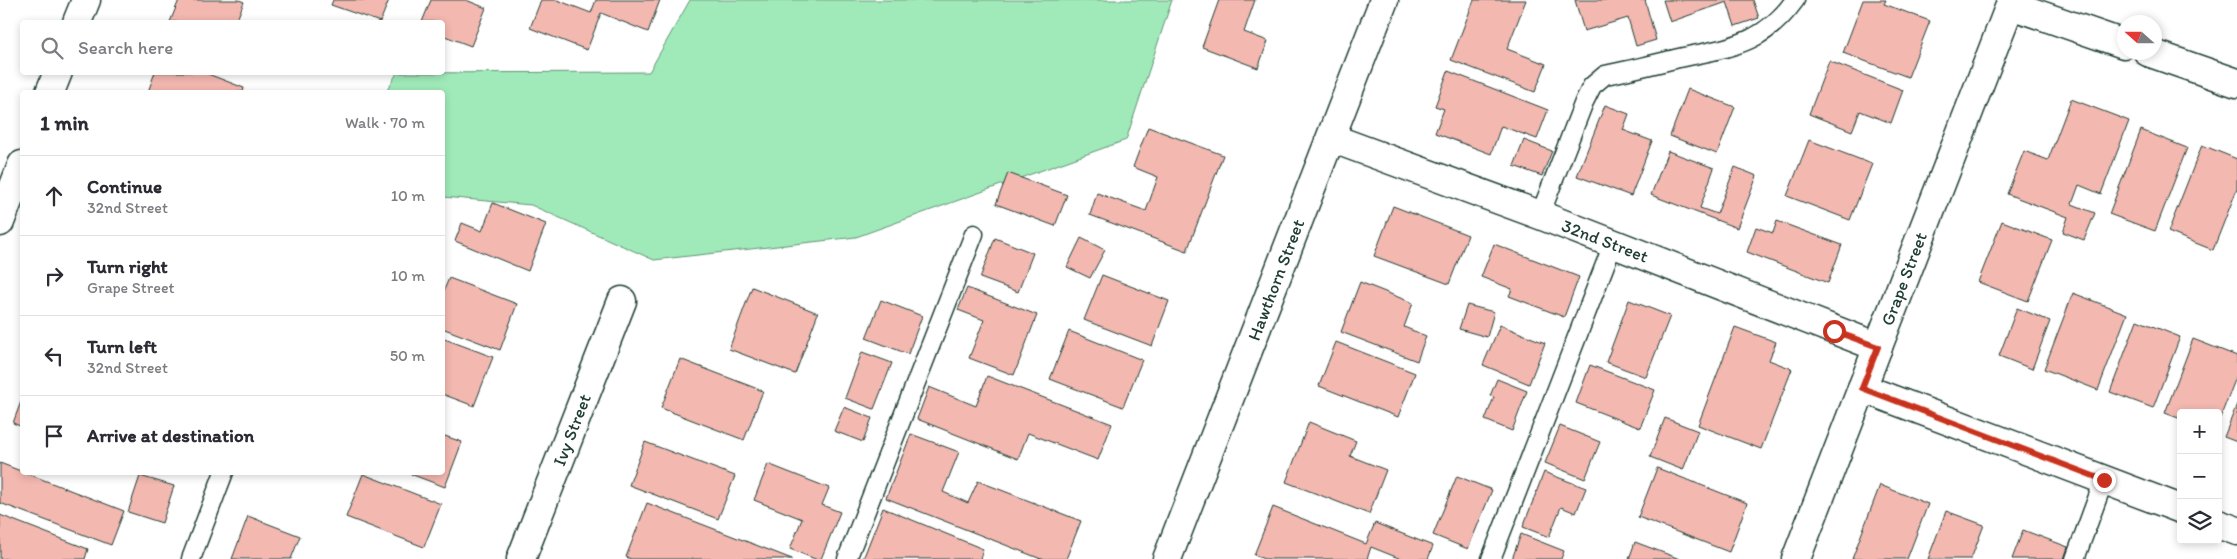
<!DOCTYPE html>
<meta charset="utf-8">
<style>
body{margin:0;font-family:Itim,sans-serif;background:#f7f7f7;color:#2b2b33}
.controls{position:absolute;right:15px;bottom:15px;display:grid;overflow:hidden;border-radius:5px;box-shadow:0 2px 8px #0003}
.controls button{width:45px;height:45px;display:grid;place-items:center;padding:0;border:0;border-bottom:1px solid #e1e1e2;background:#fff;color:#2b2b33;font:25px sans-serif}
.compass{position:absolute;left:2117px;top:15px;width:45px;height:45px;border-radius:50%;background:#fff;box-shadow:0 2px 8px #0003;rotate:291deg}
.stop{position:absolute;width:15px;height:15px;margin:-11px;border:4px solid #c8321e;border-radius:50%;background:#fff}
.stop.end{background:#c8321e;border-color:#fff;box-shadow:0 1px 5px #0008}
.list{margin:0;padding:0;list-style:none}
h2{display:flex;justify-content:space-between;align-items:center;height:65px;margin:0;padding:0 20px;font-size:21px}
h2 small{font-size:16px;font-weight:400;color:#7c7c81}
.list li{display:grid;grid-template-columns:32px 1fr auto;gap:15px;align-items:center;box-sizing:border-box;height:80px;padding:0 20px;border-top:1px solid #e1e1e2}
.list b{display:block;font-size:19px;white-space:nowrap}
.list p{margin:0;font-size:16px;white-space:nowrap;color:#7c7c81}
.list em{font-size:16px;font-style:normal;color:#7c7c81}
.icon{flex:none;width:28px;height:28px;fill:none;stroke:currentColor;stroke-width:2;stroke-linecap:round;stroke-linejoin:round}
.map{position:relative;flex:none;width:2237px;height:559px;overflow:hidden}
.search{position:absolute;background:#fff;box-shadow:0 2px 8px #0003;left:20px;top:20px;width:425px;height:55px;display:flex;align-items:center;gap:12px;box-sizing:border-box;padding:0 18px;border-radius:5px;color:#7c7c81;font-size:19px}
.panel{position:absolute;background:#fff;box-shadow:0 2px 8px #0003;left:20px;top:90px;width:425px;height:385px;border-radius:5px}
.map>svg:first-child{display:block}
</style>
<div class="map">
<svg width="2237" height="559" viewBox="0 0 2237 559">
<rect width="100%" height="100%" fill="#fff"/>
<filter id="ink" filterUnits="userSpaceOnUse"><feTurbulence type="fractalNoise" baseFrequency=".02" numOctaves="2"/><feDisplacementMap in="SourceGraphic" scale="10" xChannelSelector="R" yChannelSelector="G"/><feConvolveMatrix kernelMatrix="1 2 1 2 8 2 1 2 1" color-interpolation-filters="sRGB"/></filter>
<g filter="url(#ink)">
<polygon fill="#a0eab9" stroke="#609476" points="690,0 1172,0 1126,140 856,237 654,260 531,205 443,197 442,92 386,92 397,73 649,72"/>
<g fill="#f3b8b0" stroke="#1f3d34">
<polygon points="179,0 239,0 244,2 236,22 170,22"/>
<polygon points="333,0 389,0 380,22 331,5"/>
<polygon points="431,0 466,0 486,8 471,46 442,35 442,22 422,22"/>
<polygon points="541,0 557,0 591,13 596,0 660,0 648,32 601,13 587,50 530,28"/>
<polygon points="1219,0 1255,0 1244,32 1268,41 1258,68 1202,47"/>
<polygon points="1474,0 1526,0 1507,49 1546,64 1535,92 1451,60"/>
<polygon points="1575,0 1645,0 1656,40 1636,46 1628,18 1584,31"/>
<polygon points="1663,0 1753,0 1759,18 1735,26 1727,2 1670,22"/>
<polygon points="1863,0 1886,0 1884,4 1930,21 1908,77 1843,53"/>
<polygon points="1829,61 1903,90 1891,123 1860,111 1852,131 1809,114"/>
<polygon points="1448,71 1548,110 1537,139 1501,126 1491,154 1435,133 1444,109 1435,106"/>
<polygon points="155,72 203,72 244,88 243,92 148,92"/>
<polygon points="1688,89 1735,107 1717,154 1670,136"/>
<polygon points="2071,99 2129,121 2101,194 2079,185 2072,204 2095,213 2084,240 2063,232 2068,217 2007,194 2024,151 2048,160"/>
<polygon points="1605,105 1629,114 1623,130 1652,141 1631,196 1577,176"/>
<polygon points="1148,127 1223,155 1187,251 1090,215 1097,193 1146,211 1158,177 1133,167"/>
<polygon points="2141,130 2187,148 2155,231 2109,214"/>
<polygon points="1524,140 1552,151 1542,176 1514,166"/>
<polygon points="1809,140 1872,164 1850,220 1787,196"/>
<polygon points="2202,145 2237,159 2237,189 2213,250 2168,232"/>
<polygon points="1668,151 1714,168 1700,208 1717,214 1735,167 1757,176 1737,228 1651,195"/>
<polygon points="1008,173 1067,195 1055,226 996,204"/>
<polygon points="493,203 546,224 528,271 455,241 462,223 482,231"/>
<polygon points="1393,206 1468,235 1449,284 1374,256"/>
<polygon points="1777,221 1842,245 1828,283 1747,252 1756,227 1773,233"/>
<polygon points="2002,221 2052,240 2028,301 1978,282"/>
<polygon points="995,238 1033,253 1018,292 980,278"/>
<polygon points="1081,238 1105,250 1090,278 1067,267"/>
<polygon points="1494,244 1579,277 1564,317 1509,296 1512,289 1481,277"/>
<polygon points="1102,275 1169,301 1152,346 1084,320"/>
<polygon points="449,278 517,304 500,350 442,328 442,295"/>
<polygon points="1360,282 1413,303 1404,327 1426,336 1417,361 1341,332"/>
<polygon points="752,287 818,313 795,374 729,349"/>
<polygon points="967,288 1037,315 1014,375 969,358 984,320 958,310"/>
<polygon points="2073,293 2127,314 2098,390 2044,369"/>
<polygon points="881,300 922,316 908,354 866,338"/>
<polygon points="1629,300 1670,316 1646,377 1606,362"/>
<polygon points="1467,305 1494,312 1487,337 1459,329"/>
<polygon points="2017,308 2050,321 2032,369 1999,356"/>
<polygon points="2137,320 2180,337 2153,408 2110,392"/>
<polygon points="1500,325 1545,343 1529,384 1483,365"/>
<polygon points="1735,327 1776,342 1769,360 1792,369 1761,449 1698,425"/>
<polygon points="1069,331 1142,360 1123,407 1050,379"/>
<polygon points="442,338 493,357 474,406 442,394"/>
<polygon points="2193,339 2237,356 2237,375 2218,423 2218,413 2181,413 2181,419 2165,413"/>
<polygon points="1336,342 1415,373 1398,417 1319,386"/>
<polygon points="862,352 892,363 874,409 845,398"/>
<polygon points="680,359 763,391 744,440 661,408"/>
<polygon points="1590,365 1655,390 1640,428 1576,403"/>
<polygon points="987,376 1112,424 1098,460 1028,433 1018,459 917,419 929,387 976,406"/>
<polygon points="1497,379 1527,391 1512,431 1485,420 1494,397 1490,396"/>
<polygon points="22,399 22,427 13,423"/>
<polygon points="2237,404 2237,442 2224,437"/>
<polygon points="844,407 872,418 863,442 834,431"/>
<polygon points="1665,418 1698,431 1683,470 1650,457"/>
<polygon points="1309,422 1356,441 1350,456 1386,470 1369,514 1286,482"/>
<polygon points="1560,426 1600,442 1585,479 1545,463"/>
<polygon points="911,434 959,452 943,492 968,503 978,481 1081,521 1066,559 1041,559 886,498"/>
<polygon points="442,435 462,442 445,487 405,472 442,472"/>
<polygon points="645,442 735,476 718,519 629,485"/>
<polygon points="0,463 124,511 111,545 0,503"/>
<polygon points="768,464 829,488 822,505 840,512 821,559 815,559 790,549 802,519 754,500"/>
<polygon points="1657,468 1747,503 1729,552 1638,517"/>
<polygon points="1544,472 1586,488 1576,513 1561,507 1549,537 1523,527"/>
<polygon points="363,474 441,504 424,547 346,517"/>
<polygon points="140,476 174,486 162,523 128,512"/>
<polygon points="1457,476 1492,490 1468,549 1433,535"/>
<polygon points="1880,485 1928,504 1907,559 1852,559"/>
<polygon points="647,503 792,559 631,559 626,557"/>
<polygon points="1273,507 1366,544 1375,523 1433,546 1428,559 1401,559 1371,547 1367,559 1264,559 1254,555"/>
<polygon points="883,508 983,549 980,559 863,559"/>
<polygon points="1946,511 1984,525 1971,559 1928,559"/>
<polygon points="0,515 88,549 85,559 0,559"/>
<polygon points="248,516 300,536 291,559 232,559"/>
<polygon points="2023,530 2068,547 2064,559 2012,559"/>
<polygon points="1521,534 1564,551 1561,559 1512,559"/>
<polygon points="1635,542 1680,559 1629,559"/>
</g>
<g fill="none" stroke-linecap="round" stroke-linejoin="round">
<defs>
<g id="lane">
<path d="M1540,215L1584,102L1592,86L1605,75C1630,70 1654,64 1679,58C1730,47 1763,45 1795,0"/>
<polyline points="191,559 224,472"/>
<polyline points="847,559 974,234"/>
<polyline points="1491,559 1613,244"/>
<polyline points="2075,559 2104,480"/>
</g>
<g id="street">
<polyline points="2011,5 2124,44"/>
<polyline points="2148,52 2237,83"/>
<polyline points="1331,138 1540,215 1878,347"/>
<polyline points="1862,388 2181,509"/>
<polyline points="2218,524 2237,531"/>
<polyline points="521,559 622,301"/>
<polyline points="1167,559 1384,0"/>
<polyline points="1796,559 2012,0"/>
</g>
<g id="secondary">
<polyline points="77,22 86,0"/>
<polyline points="50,92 58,72"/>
<polyline points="0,222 22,165"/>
</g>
</defs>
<use href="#lane" stroke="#1f3d34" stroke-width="21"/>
<use href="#street" stroke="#1f3d34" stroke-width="31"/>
<use href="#secondary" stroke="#1f3d34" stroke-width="31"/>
<use href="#lane" stroke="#fff" stroke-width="18"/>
<use href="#street" stroke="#fff" stroke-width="28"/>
<use href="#secondary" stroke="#fff" stroke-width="28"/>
</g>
</g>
<g fill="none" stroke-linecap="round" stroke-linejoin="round" filter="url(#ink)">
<polyline stroke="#c8321e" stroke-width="6" points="1834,331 1878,347 1862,388 2104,480"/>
</g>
<g text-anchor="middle" stroke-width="4.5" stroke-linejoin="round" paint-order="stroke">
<g font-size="18" fill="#1f3d34" stroke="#fff">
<text transform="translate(1605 241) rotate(21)" y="6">32nd Street</text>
<text transform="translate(1904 279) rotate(-69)" y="6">Grape Street</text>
<text transform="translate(1276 280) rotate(-69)" y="6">Hawthorn Street</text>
<text transform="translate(572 430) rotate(-69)" y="6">Ivy Street</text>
</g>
</g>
</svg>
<div class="controls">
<button>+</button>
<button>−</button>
<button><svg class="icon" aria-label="layers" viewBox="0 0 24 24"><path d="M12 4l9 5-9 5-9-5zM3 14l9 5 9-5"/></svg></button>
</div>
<svg class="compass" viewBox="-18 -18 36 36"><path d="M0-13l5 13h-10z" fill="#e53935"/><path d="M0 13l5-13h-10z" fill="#7c7c81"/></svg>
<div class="stop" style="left:1834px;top:331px"></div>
<div class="stop end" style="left:2104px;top:480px"></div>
<div class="search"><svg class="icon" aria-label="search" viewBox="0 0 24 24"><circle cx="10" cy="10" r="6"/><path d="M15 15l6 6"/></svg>Search here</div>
<section class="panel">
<h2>1 min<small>Walk · 70 m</small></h2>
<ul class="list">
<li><svg class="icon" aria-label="ahead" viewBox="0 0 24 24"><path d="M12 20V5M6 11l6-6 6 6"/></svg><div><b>Continue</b><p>32nd Street</p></div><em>10 m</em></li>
<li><svg class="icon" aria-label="right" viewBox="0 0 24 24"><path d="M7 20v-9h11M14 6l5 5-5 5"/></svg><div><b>Turn right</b><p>Grape Street</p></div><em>10 m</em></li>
<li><svg class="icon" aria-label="left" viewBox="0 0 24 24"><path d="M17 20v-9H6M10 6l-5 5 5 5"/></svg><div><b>Turn left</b><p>32nd Street</p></div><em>50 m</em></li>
<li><svg class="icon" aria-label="arrive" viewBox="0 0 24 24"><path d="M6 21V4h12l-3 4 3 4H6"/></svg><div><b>Arrive at destination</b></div></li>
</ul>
</section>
</div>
